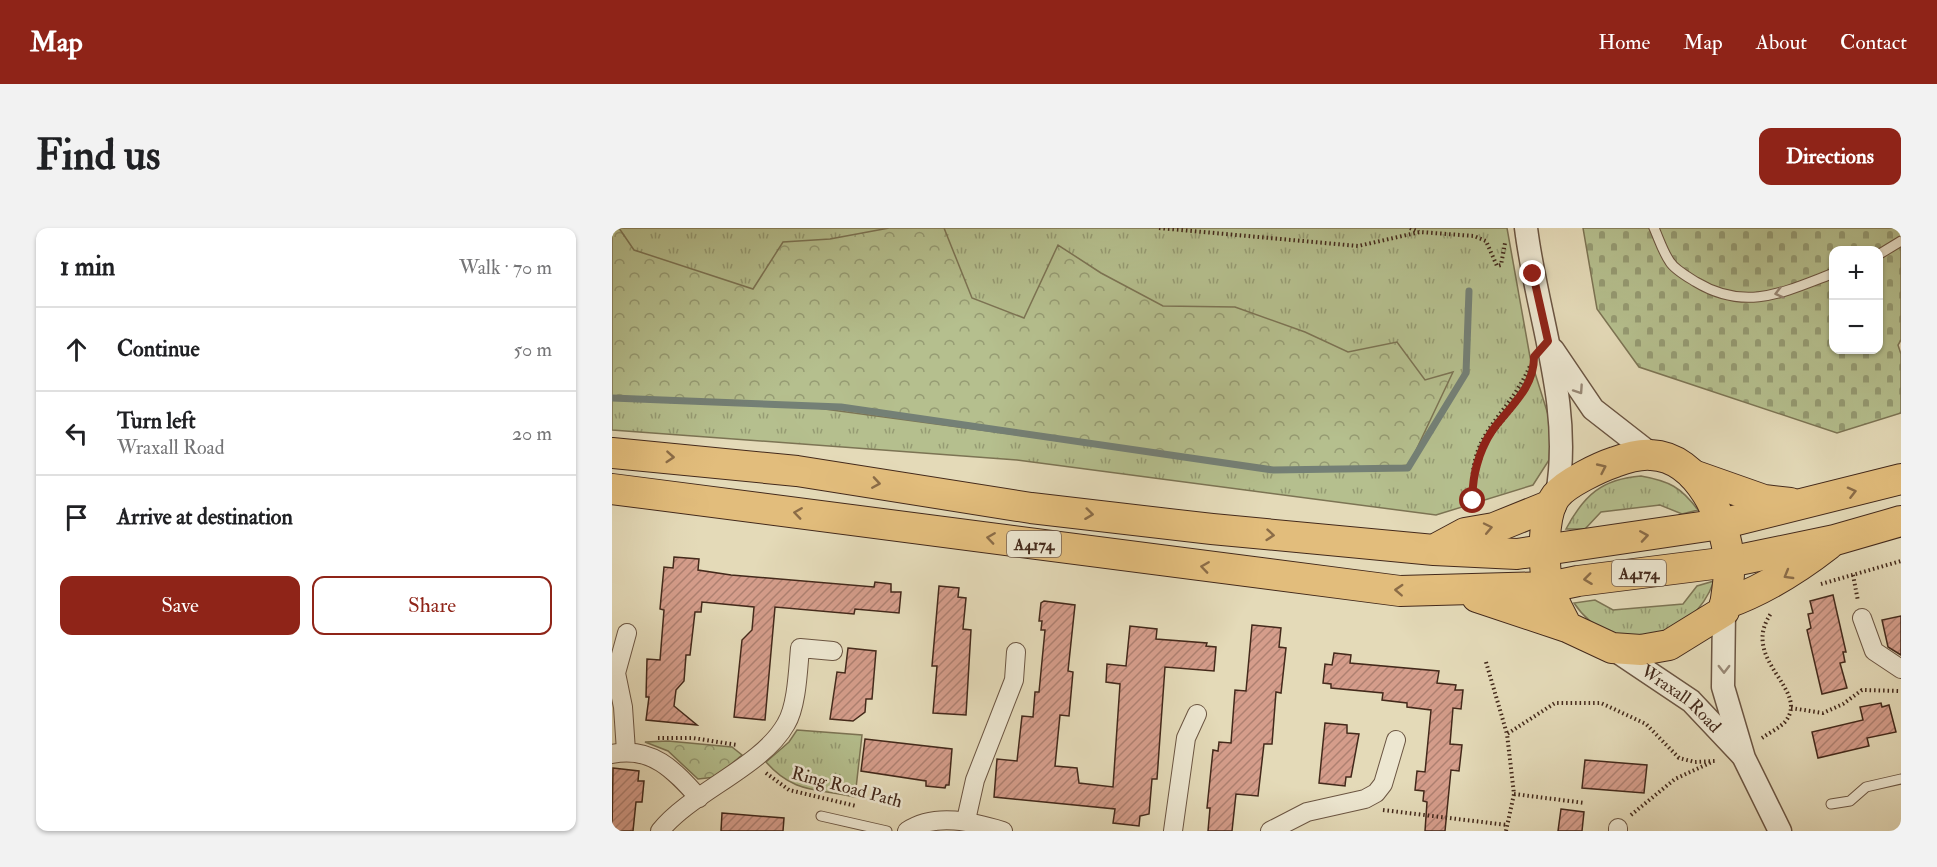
<!DOCTYPE html>
<meta charset="utf-8">
<style>
body{margin:0;font-family:"IM FELL Double Pica",serif;background:#f2f2f2;color:#202124}
.controls{position:absolute;right:18px;top:18px;display:grid;overflow:hidden;border-radius:12px;box-shadow:0 2px 4px #0004}
.controls button{width:54px;height:54px;display:grid;place-items:center;padding:0;border:0;border-bottom:2px solid #e0e0e0;background:#fff;color:#202124;font:30px sans-serif}
.stop{position:absolute;width:18px;height:18px;margin:-14px;border:4px solid #8f2418;border-radius:50%;background:#fff}
.stop.end{background:#8f2418;border-color:#fff;box-shadow:0 2px 6px #0008}
.list{margin:0;padding:0;list-style:none}
h2{display:flex;justify-content:space-between;align-items:center;height:78px;margin:0;padding:0 24px;font-size:26px}
h2 small{font-size:20px;font-weight:400;color:#757577}
.list li{display:grid;grid-template-columns:39px 1fr auto;gap:18px;align-items:center;box-sizing:border-box;height:84px;padding:0 24px;border-top:2px solid #e0e0e0}
.list b{display:block;font-size:22px;white-space:nowrap}
.list p{margin:0;font-size:20px;white-space:nowrap;color:#757577}
.list em{font-size:20px;font-style:normal;color:#757577}
.actions{display:flex;gap:12px;padding:18px 24px}
.actions a{flex:1;padding:14px 0;border:2px solid #8f2418;border-radius:12px;text-align:center;font-size:21px;color:#8f2418}
.actions .main{background:#8f2418;color:#fff}
.icon{flex:none;width:33px;height:33px;fill:none;stroke:currentColor;stroke-width:2;stroke-linecap:round;stroke-linejoin:round}
.map{position:relative;flex:none;width:1289px;height:603px;overflow:hidden;border-radius:12px}
header{display:flex;align-items:center;gap:36px;box-sizing:border-box;height:84px;padding:0 30px;background:#8f2418;color:#fff}
header strong{font-size:28px}
nav{display:flex;gap:33px;margin-inline-start:auto;font-size:21px}
.intro{display:flex;align-items:center;justify-content:space-between;box-sizing:border-box;height:144px;padding:0 36px}
h1{margin:0;font-size:42px}
.button{padding:15px 27px;border-radius:12px;background:#8f2418;color:#fff;font-size:21px;font-weight:700}
main{display:flex;gap:36px;padding:0 36px}
aside{flex:1;background:#fff;border-radius:12px;box-shadow:0 2px 4px #0004}
.map>svg:first-child{display:block}
</style>
<header>
<strong>Map</strong>
<nav><a>Home</a><a>Map</a><a>About</a><a>Contact</a></nav>
</header>
<div class="intro"><h1>Find us</h1><a class="button">Directions</a></div>
<main>
<aside>
<h2>1 min<small>Walk · 70 m</small></h2>
<ul class="list">
<li><svg class="icon" aria-label="ahead" viewBox="0 0 24 24"><path d="M12 20V5M6 11l6-6 6 6"/></svg><div><b>Continue</b></div><em>50 m</em></li>
<li><svg class="icon" aria-label="left" viewBox="0 0 24 24"><path d="M17 20v-9H6M10 6l-5 5 5 5"/></svg><div><b>Turn left</b><p>Wraxall Road</p></div><em>20 m</em></li>
<li><svg class="icon" aria-label="arrive" viewBox="0 0 24 24"><path d="M6 21V4h12l-3 4 3 4H6"/></svg><div><b>Arrive at destination</b></div></li>
</ul>
<div class="actions"><a class="main">Save</a><a>Share</a></div>
</aside>
<div class="map">
<svg width="1289" height="603" viewBox="0 0 1289 603">
<defs>
<pattern id="grass-tufts" width="24" height="20" patternUnits="userSpaceOnUse" patternTransform="scale(1.5)"><rect width="24" height="20" fill="#b5bf8e"/><path d="M3 7l-1-3M5 7V3M7 7l1-3M15 17l-1-3M17 17v-4M19 17l1-3" fill="none" stroke="#959b73"/></pattern>
<pattern id="forest-crowns" width="20" height="18" patternUnits="userSpaceOnUse" patternTransform="scale(1.5)"><rect width="20" height="18" fill="#b5bf8e"/><path d="M2 6a3 3 0 1 1 6 0M12 15a3 3 0 1 1 6 0" fill="none" stroke="#959b73"/></pattern>
<pattern id="cemetery-stones" width="16" height="16" patternUnits="userSpaceOnUse" patternTransform="scale(1.5)"><rect width="16" height="16" fill="#b5bf8e"/><path d="M2 7V4a2 2 0 0 1 4 0v3zM10 15v-3a2 2 0 0 1 4 0v3z" fill="#959b73"/></pattern>
<pattern id="building-hatch" width="6" height="6" patternUnits="userSpaceOnUse" patternTransform="scale(1.5)"><rect width="6" height="6" fill="#d59d8b"/><path d="M-1 1l2-2M0 6l6-6M5 7l2-2" fill="none" stroke="#ae8071"/></pattern>
</defs>
<rect width="100%" height="100%" fill="#e4dab8"/>
<filter id="stains"><feTurbulence type="fractalNoise" baseFrequency=".00333" numOctaves="4"/><feColorMatrix values="0 0 0 0 .2 0 0 0 0 .09 0 0 0 0 .02 0 0 0 .5 -.17"/></filter>
<radialGradient id="worn" r=".72"><stop offset=".6" stop-color="#630" stop-opacity="0"/><stop offset="1" stop-color="#630" stop-opacity=".3"/></radialGradient>
<g fill="url(#grass-tufts)" stroke="#7c7454" stroke-width="1.5">
<polygon points="0,0 895,0 918,129 939,196 937,232 921,257 824,287 405,232 0,202"/>
<path d="M1029,248C1057,253 1069,259 1086,282L1070,286L1048,277L989,284L973,301H954C972,267 990,251 1029,248Z"/>
<path d="M1102,353C1080,415 1001,433 962,375L983,372L1001,382L1071,376L1085,358Z"/>
<path d="M185,502L250,507L243,569C205,560 182,566 154,534L177,514Z"/>
</g>
<g fill="url(#forest-crowns)" stroke="#7c7454" stroke-width="1.5">
<polygon points="0,0 7,0 22,22 141,61 171,14 218,11 277,0 332,0 360,70 412,90 446,17 489,45 551,78 623,79 693,104 736,124 785,114 813,152 841,144 797,237 759,241 666,242 175,176 0,169"/>
<polygon points="56,513 120,519 130,527 104,549 86,551 56,523 33,514"/>
</g>
<path fill="url(#cemetery-stones)" stroke="#7c7454" stroke-width="1.5" fill-rule="evenodd" d="M971,0H1289V112L1286,117L1289,126V185L1225,205L1027,139L985,81ZM1222,22H1266V122H1222Z"/>
<g fill="none" stroke-linecap="round" stroke-linejoin="round">
<polyline stroke="#748076" stroke-width="7" points="0,170 229,179 661,242 796,240 854,145 857,63"/>
</g>
<g fill="url(#building-hatch)" stroke="#43291b" stroke-width="1.5">
<polygon points="62,329 87,331 86,342 119,347 262,359 263,354 279,356 279,364 289,364 287,385 243,381 242,386 163,379 153,492 122,489 130,412 140,402 142,379 90,374 89,384 83,384 78,427 74,427 72,453 64,462 62,478 85,497 34,492 37,469 34,469 35,431 48,432 52,382 48,381 52,339 61,340"/>
<polygon points="327,358 347,360 346,369 354,370 351,401 359,402 354,487 321,485 325,438 320,438"/>
<polygon points="1221,367 1234,424 1231,424 1233,434 1228,435 1235,460 1210,466 1195,402 1199,400 1196,386 1201,385 1198,373"/>
<polygon points="432,373 463,377 456,443 461,444 457,488 448,487 443,538 465,540 467,555 501,559 508,456 494,454 495,436 514,438 518,398 545,401 544,411 595,415 594,418 604,419 602,443 553,439 545,551 540,551 537,586 528,588 527,598 501,595 503,581 382,569 385,531 405,533 410,488 421,489 423,464 427,464 433,402 429,402 430,393 427,393 429,375"/>
<polygon points="1289,388 1289,427 1276,419 1270,392"/>
<polygon points="640,397 669,400 667,419 674,420 669,465 664,464 660,516 652,516 646,568 624,566 620,603 596,603 598,580 595,580 601,522 606,523 607,514 619,515 623,462 634,463"/>
<polygon points="236,420 264,423 260,471 254,471 253,484 241,493 218,491 225,444 233,445"/>
<polygon points="722,425 739,427 738,435 827,443 825,455 844,457 843,462 851,462 849,481 841,480 838,516 850,517 847,543 839,542 833,603 813,603 815,574 811,573 812,563 803,562 805,543 813,544 819,482 795,479 795,475 770,472 771,465 719,460 719,456 711,455 713,436 720,437"/>
<polygon points="1269,475 1270,479 1277,477 1284,504 1255,510 1257,518 1206,530 1200,504 1251,492 1248,479"/>
<polygon points="713,495 735,497 735,505 747,506 739,549 734,549 733,558 707,555"/>
<polygon points="253,511 340,521 337,557 334,557 333,560 314,558 314,553 249,543"/>
<polygon points="973,532 1035,537 1032,565 970,560"/>
<polygon points="1,540 27,543 26,553 32,553 30,574 24,574 21,603 0,603"/>
<polygon points="949,581 972,584 970,603 946,603"/>
<polygon points="110,585 172,590 171,603 109,603"/>
</g>
<g fill="none" stroke-linecap="round" stroke-linejoin="round">
<defs>
<g id="service">
<path d="M1042,0C1047,11 1051,24 1058,34C1063,42 1076,49 1084,54C1134,84 1172,64 1222,45"/>
<polyline points="1266,27 1289,13"/>
<polyline points="1219,576 1238,573 1254,559 1289,551"/>
<polyline points="209,588 275,603"/>
</g>
<g id="minor">
<polyline points="1250,390 1262,423 1289,441"/>
<polyline points="14,523 11,479 4,445 15,405"/>
<path d="M0,526C40,518 62,542 87,570"/>
<polyline points="354,592 363,552 402,452 404,424"/>
<polyline points="1006,600 1006,603"/>
<path d="M48,603C79,564 150,539 174,496C185,478 186,441 188,420L221,423"/>
<path d="M295,603C324,584 361,594 391,603"/>
<polyline points="561,603 574,510 585,486"/>
<polyline points="658,603 695,584 753,571 764,565 771,556 784,512"/>
</g>
<g id="tertiary">
<path d="M914,0C925,89 961,177 945,266"/>
<polyline points="941,122 981,181 1040,227"/>
<polyline points="1112,383 1111,459 1132,530 1168,603"/>
<path id="s1" d="M1000,420L1079,473L1129,526"/>
</g>
<g id="trunk">
<polyline points="0,225 185,243 419,280 600,301 822,322 905,326 1109,296 1289,251"/>
<polyline points="1081,247 1152,272 1178,275"/>
<polyline points="0,261 788,363 937,359 966,353 1117,334 1223,312 1289,293"/>
<polyline points="827,319 853,305 882,300 939,277"/>
<path d="M865,369L955,399L1000,420L1029,422L1057,417L1112,383C1115,366 1118,349 1117,333C1114,292 1087,229 1039,227C1027,226 1014,230 1003,234C988,239 954,255 944,268C930,287 931,335 936,357C940,372 948,385 955,399"/>
<path d="M1113,376C1152,362 1184,342 1216,317"/>
</g>
</defs>
<use href="#service" stroke="#6b5542" stroke-width="11"/>
<use href="#minor" stroke="#6b5542" stroke-width="20"/>
<use href="#tertiary" stroke="#6b5542" stroke-width="25"/>
<use href="#trunk" stroke="#43291b" stroke-width="32"/>
<g stroke="#43291b" stroke-width="4" stroke-dasharray="1.5 3" stroke-linecap="butt">
<polyline points="547,0 746,18 808,4 862,8 874,13 885,38 889,37 893,15"/>
<polyline points="798,0 807,4"/>
<polyline points="860,257 874,213 904,176 920,147"/>
<path d="M861,273C854,203 893,194 918,138"/>
<polyline points="1241,347 1246,373"/>
<polyline points="1209,356 1289,333"/>
<polyline points="874,434 895,506"/>
<polyline points="1179,480 1211,485 1231,476 1250,462 1289,463"/>
<polyline points="46,510 81,510 125,517"/>
<path d="M1150,510C1157,505 1167,500 1173,494C1200,461 1125,432 1160,384"/>
<polyline points="154,545 177,562 244,578"/>
<polyline points="902,566 973,575"/>
<polyline points="771,582 895,597"/>
<polyline points="1019,587 1063,551 1100,534"/>
<polyline points="894,603 902,566 895,506 943,475 989,475 1034,496 1067,530 1083,534 1103,533"/>
</g>
<use href="#service" stroke="#ede7d1" stroke-width="9"/>
<use href="#minor" stroke="#ede7d1" stroke-width="18"/>
<use href="#tertiary" stroke="#ede7d1" stroke-width="22"/>
<use href="#trunk" stroke="#e2bd7c" stroke-width="30"/>
</g>
<defs><path id="oneway-chevron" d="M-2-3.5L2.5 0L-2 3.5" fill="none" stroke-width="1.6" stroke-linecap="round" stroke-linejoin="round" transform="scale(1.5)"/></defs>
<g stroke="#988876">
<use href="#oneway-chevron" transform="translate(1167 65) rotate(165)"/>
<use href="#oneway-chevron" transform="translate(967 162) rotate(56)"/>
<use href="#oneway-chevron" transform="translate(1112 441) rotate(90)"/>
</g>
<g stroke="#8b6c47">
<use href="#oneway-chevron" transform="translate(58 229) rotate(4)"/>
<use href="#oneway-chevron" transform="translate(990 240) rotate(-25)"/>
<use href="#oneway-chevron" transform="translate(264 255) rotate(9)"/>
<use href="#oneway-chevron" transform="translate(1240 264) rotate(-14)"/>
<use href="#oneway-chevron" transform="translate(186 285) rotate(-172)"/>
<use href="#oneway-chevron" transform="translate(477 286) rotate(7)"/>
<use href="#oneway-chevron" transform="translate(876 300) rotate(-12)"/>
<use href="#oneway-chevron" transform="translate(658 307) rotate(5)"/>
<use href="#oneway-chevron" transform="translate(1032 308) rotate(-9)"/>
<use href="#oneway-chevron" transform="translate(379 310) rotate(-172)"/>
<use href="#oneway-chevron" transform="translate(593 339) rotate(-172)"/>
<use href="#oneway-chevron" transform="translate(1176 347) rotate(150)"/>
<use href="#oneway-chevron" transform="translate(976 351) rotate(173)"/>
<use href="#oneway-chevron" transform="translate(787 362) rotate(-177)"/>
</g>
<g fill="none" stroke-linecap="round" stroke-linejoin="round">
<path stroke="#8f2418" stroke-width="8" d="M861,273C859,251 867,222 880,203C897,179 922,161 922,129L936,113L921,46"/>
</g>
<g text-anchor="middle" stroke-width="5" stroke-linejoin="round" paint-order="stroke">
<g fill="#ede7d1" stroke="#766252" stroke-width="1.5">
<rect x="395" y="303" width="54" height="26" rx="4.5"/>
<rect x="1000" y="332" width="54" height="26" rx="4.5"/>
</g>
<g font-size="16" font-weight="bold" fill="#43291b">
<text x="422" y="322">A4174</text>
<text x="1027" y="351">A4174</text>
</g>
<g font-size="18" fill="#43291b" stroke="#ede7d1">
<text dy="6" stroke="none"><textPath href="#s1" startOffset="86">Wraxall Road</textPath></text>
<text transform="translate(235 559) rotate(15)" y="6">Ring Road Path</text>
</g>
</g>
<rect width="100%" height="100%" filter="url(#stains)"/>
<rect width="100%" height="100%" fill="url(#worn)"/>
</svg>
<div class="controls">
<button>+</button>
<button>−</button>
</div>
<div class="stop" style="left:861px;top:273px"></div>
<div class="stop end" style="left:921px;top:46px"></div>
</div>
</main>
